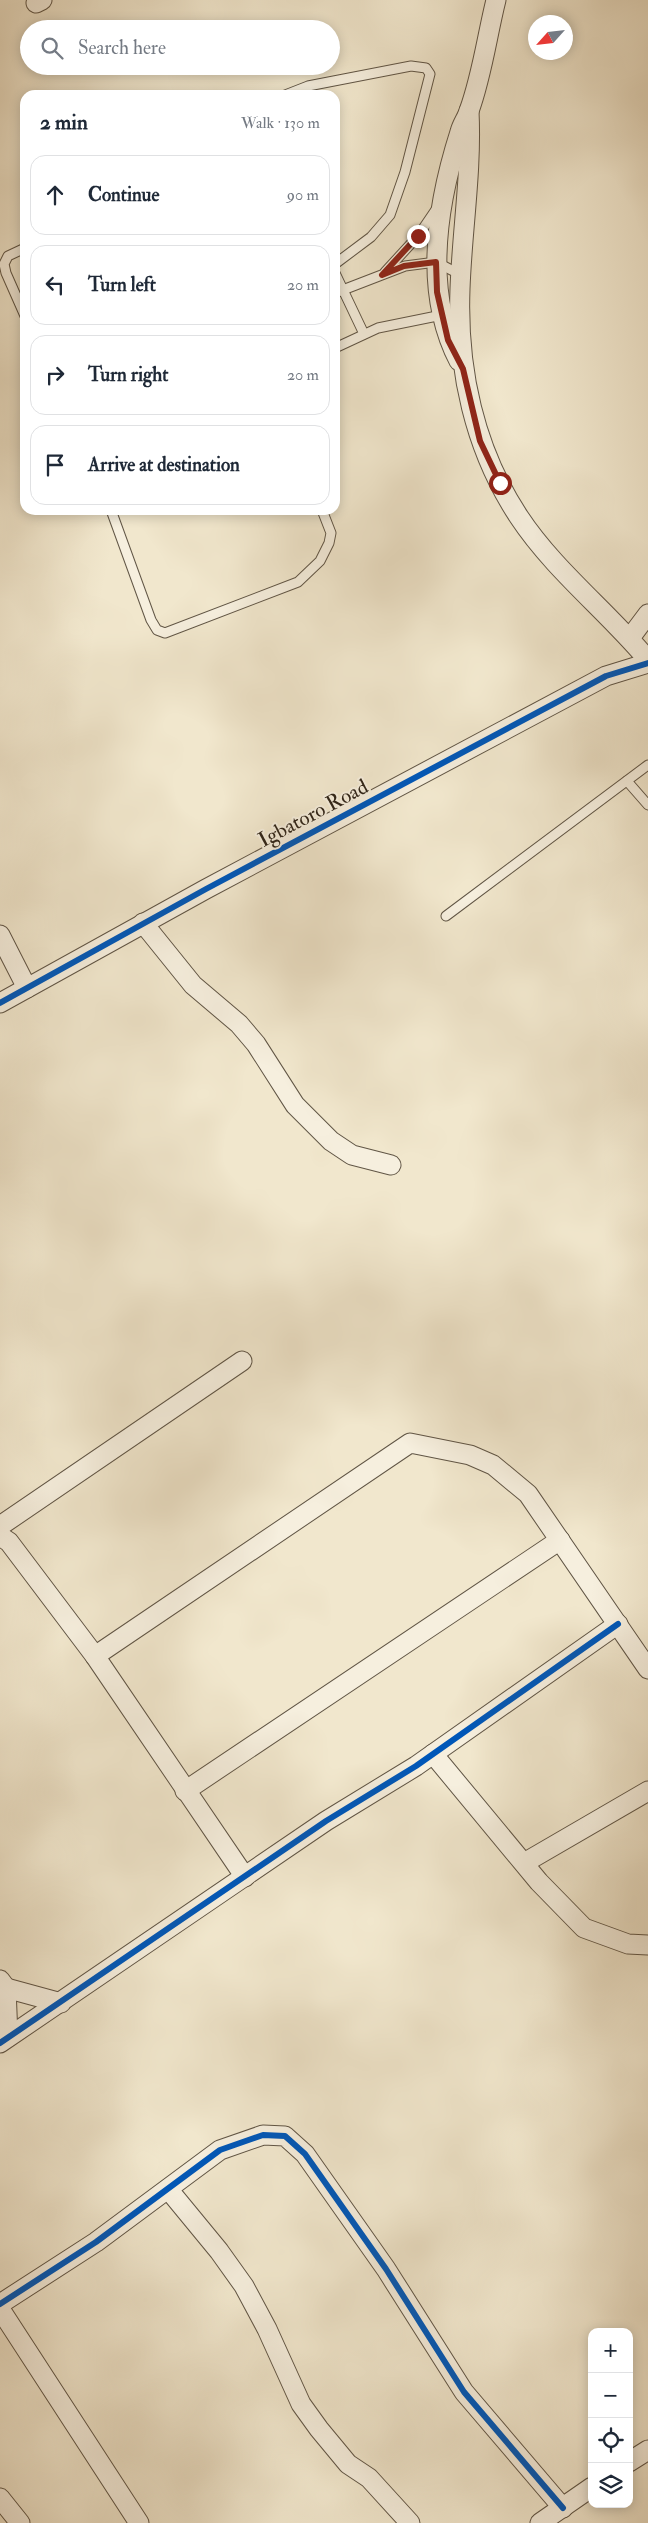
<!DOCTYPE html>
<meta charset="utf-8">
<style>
body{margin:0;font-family:"IM FELL Double Pica",serif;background:#f2f2f3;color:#1f2937}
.controls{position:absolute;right:15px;bottom:15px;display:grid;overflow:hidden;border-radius:10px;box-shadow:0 2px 12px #0003}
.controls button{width:45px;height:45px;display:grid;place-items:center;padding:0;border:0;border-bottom:1px solid #e0e1e3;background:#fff;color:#1f2937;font:25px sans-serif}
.compass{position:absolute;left:528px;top:15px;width:45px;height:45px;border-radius:50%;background:#fff;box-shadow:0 2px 12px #0003;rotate:243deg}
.stop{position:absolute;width:15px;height:15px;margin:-11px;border:4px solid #8f2418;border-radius:50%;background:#fff}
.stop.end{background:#8f2418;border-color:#fff;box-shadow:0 1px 5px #0008}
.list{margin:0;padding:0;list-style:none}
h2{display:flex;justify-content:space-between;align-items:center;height:65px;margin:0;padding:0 20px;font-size:21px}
h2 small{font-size:16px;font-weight:400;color:#747a83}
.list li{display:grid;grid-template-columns:32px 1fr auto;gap:15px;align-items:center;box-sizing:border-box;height:80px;margin:0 10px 10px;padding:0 10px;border:1px solid #e0e1e3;border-radius:15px}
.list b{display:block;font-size:19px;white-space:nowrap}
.list em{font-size:16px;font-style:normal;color:#747a83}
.icon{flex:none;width:28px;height:28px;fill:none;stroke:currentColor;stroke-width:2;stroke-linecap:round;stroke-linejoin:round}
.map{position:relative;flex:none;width:648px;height:2523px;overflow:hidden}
.search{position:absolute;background:#fff;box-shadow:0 2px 12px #0003;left:20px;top:20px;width:320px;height:55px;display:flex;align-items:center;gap:12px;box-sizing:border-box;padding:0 18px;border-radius:28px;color:#747a83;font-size:19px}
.panel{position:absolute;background:#fff;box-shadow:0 2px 12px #0003;left:20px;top:90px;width:320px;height:425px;border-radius:15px}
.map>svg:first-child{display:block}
</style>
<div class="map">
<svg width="648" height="2523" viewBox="0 0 648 2523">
<rect width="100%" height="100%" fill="#f1e7cd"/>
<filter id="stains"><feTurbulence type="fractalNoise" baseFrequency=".004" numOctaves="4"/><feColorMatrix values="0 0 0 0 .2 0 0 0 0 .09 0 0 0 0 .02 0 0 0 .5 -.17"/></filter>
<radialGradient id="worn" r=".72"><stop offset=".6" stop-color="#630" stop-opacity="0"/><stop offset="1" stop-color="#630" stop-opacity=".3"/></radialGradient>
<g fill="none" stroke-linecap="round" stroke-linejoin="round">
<defs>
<g id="lane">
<polyline points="285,95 308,86 411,66 426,68 430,74 405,172 390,215 371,237 335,264"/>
<polyline points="25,248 8,256 4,264 6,273 25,316"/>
<polyline points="385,272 418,236 437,208"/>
<polyline points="335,273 364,334"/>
<polyline points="335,293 405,266 436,262 461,275"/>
<polyline points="335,348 378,328 442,315"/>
<polyline points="111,510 151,620 157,630 165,633 298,582 320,561 329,543 331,533 322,510"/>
<polyline points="627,781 648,805"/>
<polyline points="446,916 648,765"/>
</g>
<g id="street">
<polyline points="36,3 42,0"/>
<path d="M469,111C472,171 462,230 460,289C457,369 474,449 519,517C554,570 607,611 648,660"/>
<path d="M459,361C423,292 437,204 460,132C462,124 467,118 469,111C482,76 487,36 496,0"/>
<polyline points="630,638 648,614"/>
<polyline points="143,923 193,985 239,1024 256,1044 295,1105 331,1141 352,1155 391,1165"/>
<polyline points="0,935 27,988"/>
<polyline points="0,1003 206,889 606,676 648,663"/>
<polyline points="0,1526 242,1361"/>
<polyline points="0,1536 9,1542 95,1656 245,1877"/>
<polyline points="95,1656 410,1443 470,1455 493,1465 528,1494 648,1669"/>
<polyline points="433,1754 539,1882 584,1928 628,1944 648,1945"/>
<polyline points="185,1791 560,1540"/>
<polyline points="524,1863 648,1791"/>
<polyline points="0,1980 6,1988 8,2037"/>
<polyline points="6,1988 61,2003"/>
<polyline points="0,2043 326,1821 416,1766 618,1624"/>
<polyline points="168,2189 219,2251 244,2286 267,2329 301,2404 319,2429 348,2464 369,2478 410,2523"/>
<polyline points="0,2304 96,2242 220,2150 263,2135 285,2136 305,2154 386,2269 464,2392 563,2508"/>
<polyline points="0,2309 139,2523"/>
<polyline points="629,2462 648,2450"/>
<polyline points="0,2498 20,2523"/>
<polyline points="540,2523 592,2487"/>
</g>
</defs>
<use href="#lane" stroke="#605545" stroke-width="11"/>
<use href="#street" stroke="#605545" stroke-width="21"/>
<use href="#lane" stroke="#f6efde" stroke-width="9"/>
<use href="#street" stroke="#f6efde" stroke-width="19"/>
<defs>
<g id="cycleway">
<polyline points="0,1003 206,889 606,676 648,663"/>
<polyline points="0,2043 326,1821 416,1766 618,1624"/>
<polyline points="0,2304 96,2242 220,2150 263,2135 285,2136 305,2154 386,2269 464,2392 563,2508"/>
</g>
</defs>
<use href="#cycleway" stroke="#f6efde" stroke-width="9"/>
<use href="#cycleway" stroke="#0057b8" stroke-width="6"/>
</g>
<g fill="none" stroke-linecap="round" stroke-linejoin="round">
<polyline stroke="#8f2418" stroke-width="6" points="418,236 382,275 404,266 436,262 437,292 448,340 463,369 480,441 500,483"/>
</g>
<g text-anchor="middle" stroke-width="4" stroke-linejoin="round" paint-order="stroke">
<g font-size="21" fill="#2f2418" stroke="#f6efde">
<text transform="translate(313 813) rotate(-28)" y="7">Igbatoro Road</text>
</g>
</g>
<rect width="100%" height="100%" filter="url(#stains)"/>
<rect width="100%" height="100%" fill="url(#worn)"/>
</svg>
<div class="controls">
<button>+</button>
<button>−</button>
<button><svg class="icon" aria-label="locate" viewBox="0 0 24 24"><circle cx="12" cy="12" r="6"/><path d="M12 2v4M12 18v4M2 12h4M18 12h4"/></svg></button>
<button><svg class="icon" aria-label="layers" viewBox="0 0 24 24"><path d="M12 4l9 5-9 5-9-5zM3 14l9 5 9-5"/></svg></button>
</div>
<svg class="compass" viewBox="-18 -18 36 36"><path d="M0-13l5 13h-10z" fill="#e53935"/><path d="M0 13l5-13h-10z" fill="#747a83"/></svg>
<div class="stop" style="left:500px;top:483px"></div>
<div class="stop end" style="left:418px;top:236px"></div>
<div class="search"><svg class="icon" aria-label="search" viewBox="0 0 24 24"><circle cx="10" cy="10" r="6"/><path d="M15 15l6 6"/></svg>Search here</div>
<section class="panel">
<h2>2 min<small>Walk · 130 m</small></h2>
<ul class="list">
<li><svg class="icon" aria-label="ahead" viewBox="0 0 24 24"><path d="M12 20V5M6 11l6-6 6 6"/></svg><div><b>Continue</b></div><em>90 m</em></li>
<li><svg class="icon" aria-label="left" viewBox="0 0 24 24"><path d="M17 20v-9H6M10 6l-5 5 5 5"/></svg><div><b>Turn left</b></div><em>20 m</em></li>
<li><svg class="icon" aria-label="right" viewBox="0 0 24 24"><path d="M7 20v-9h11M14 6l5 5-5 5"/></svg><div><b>Turn right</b></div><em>20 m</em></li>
<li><svg class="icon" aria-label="arrive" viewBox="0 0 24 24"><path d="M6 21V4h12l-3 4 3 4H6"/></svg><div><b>Arrive at destination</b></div></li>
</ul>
</section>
</div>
